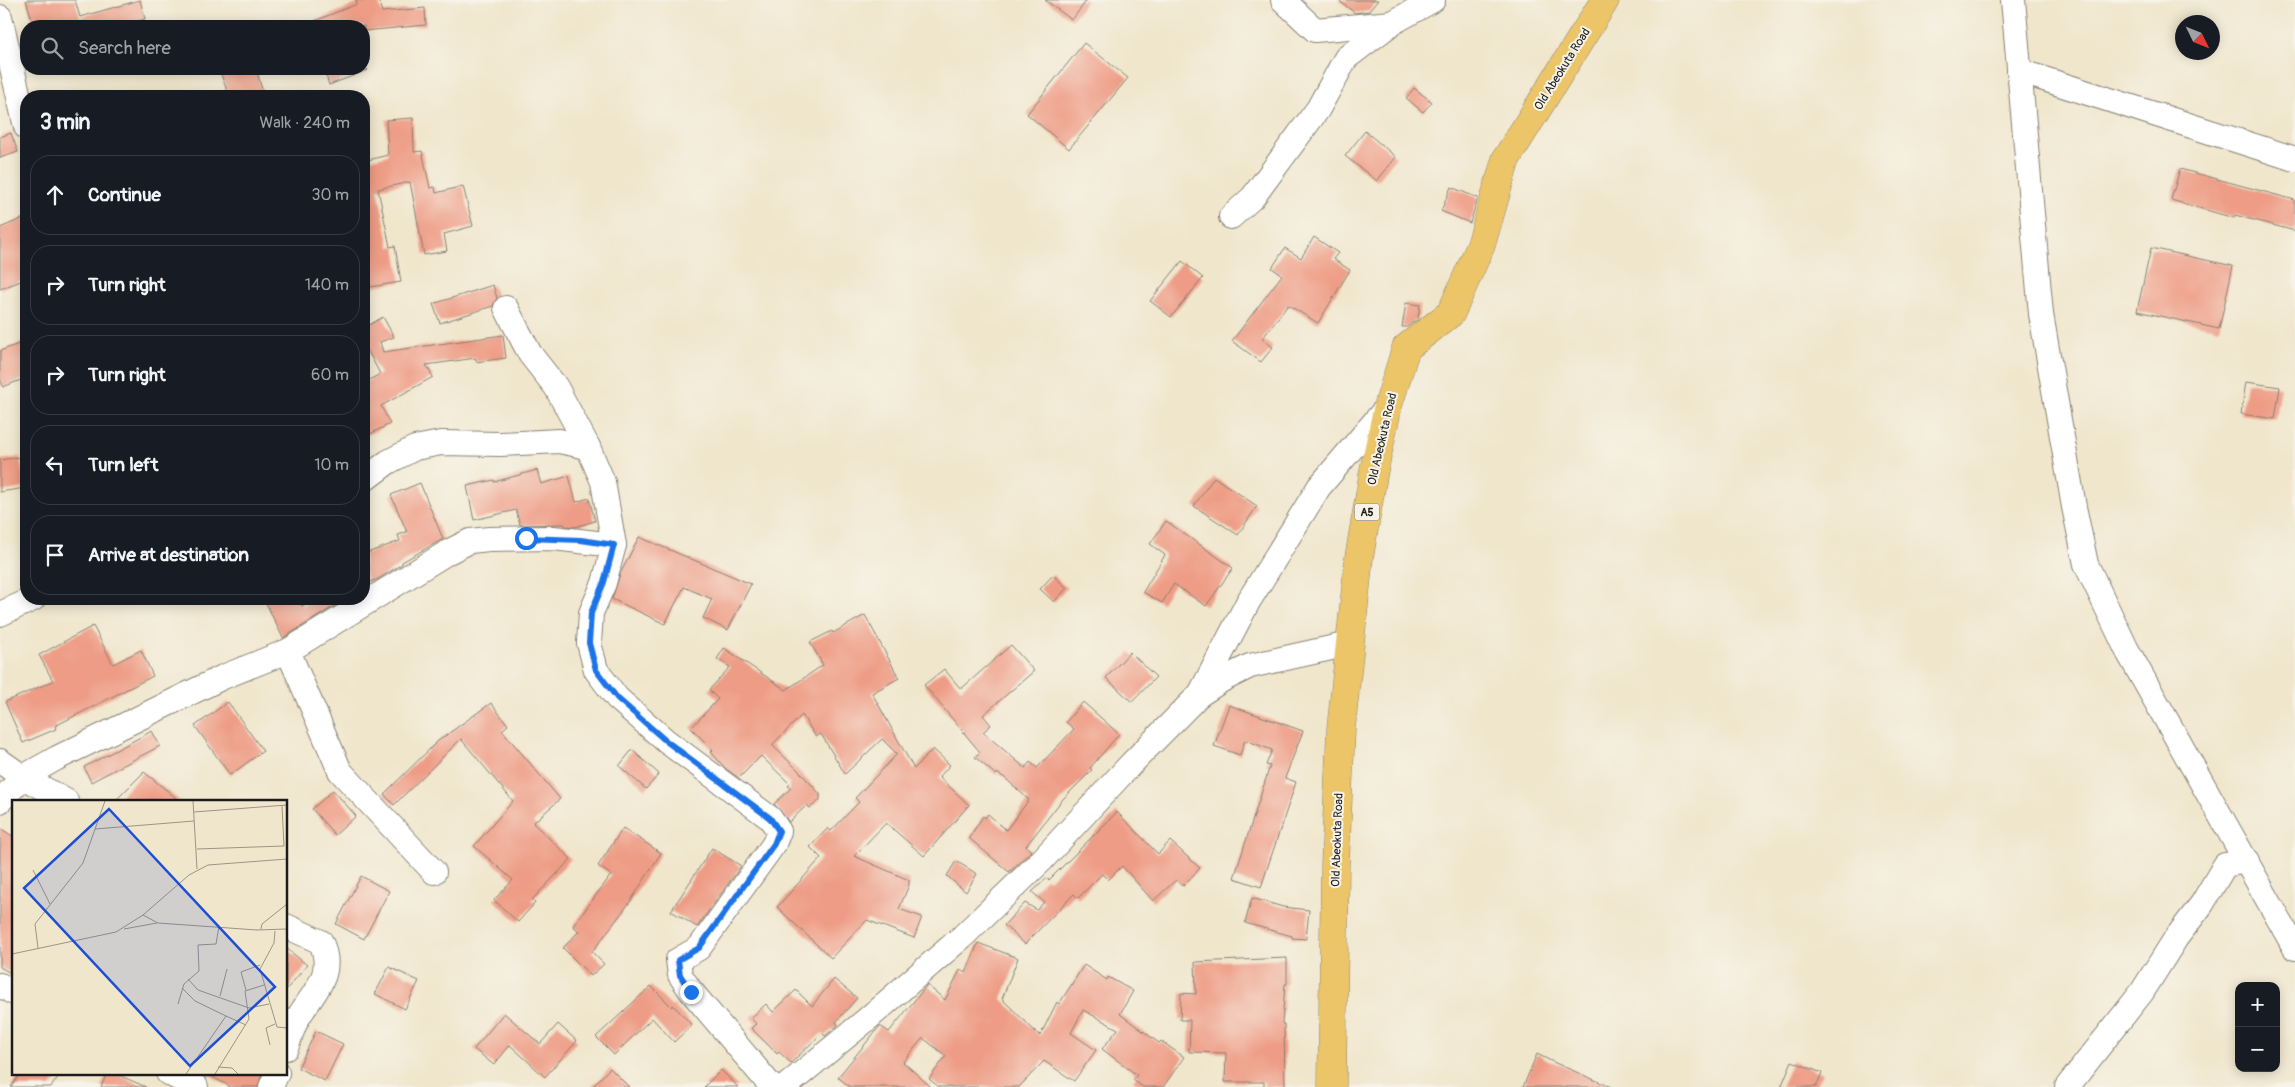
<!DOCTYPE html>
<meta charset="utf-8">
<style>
body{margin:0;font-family:Pangolin,sans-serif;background:#242831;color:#f1f3f6}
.controls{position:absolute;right:15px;bottom:15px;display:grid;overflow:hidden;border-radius:10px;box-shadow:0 2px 12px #0003}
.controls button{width:45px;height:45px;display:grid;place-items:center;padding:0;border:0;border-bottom:1px solid #363941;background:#171b24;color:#f1f3f6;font:25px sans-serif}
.compass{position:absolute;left:2175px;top:15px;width:45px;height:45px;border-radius:50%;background:#171b24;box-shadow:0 2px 12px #0003;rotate:133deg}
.stop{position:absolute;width:15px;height:15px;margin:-11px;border:4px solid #1a73e8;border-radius:50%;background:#fff}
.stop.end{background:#1a73e8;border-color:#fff;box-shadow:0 1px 5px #0008}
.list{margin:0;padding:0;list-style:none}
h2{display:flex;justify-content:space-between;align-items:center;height:65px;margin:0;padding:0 20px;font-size:21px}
h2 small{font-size:16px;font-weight:400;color:#9ea1a6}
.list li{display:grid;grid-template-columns:32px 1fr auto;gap:15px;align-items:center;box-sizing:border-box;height:80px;margin:0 10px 10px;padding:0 10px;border:1px solid #363941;border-radius:20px}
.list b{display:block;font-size:19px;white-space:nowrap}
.list em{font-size:16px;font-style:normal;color:#9ea1a6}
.icon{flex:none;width:28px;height:28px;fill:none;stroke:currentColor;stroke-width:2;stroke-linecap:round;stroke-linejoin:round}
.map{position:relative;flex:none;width:2295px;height:1087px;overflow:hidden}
.search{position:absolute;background:#171b24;box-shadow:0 2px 12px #0003;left:20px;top:20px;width:350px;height:55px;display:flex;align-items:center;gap:12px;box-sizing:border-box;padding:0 18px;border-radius:20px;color:#9ea1a6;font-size:19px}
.panel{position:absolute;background:#171b24;box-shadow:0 2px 12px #0003;left:20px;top:90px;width:350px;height:515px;border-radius:20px}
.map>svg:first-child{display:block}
</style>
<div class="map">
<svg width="2295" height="1087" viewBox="0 0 2295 1087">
<rect width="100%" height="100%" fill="#f7f3e8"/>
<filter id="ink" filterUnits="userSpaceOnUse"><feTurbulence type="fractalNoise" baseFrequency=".02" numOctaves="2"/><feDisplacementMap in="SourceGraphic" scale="10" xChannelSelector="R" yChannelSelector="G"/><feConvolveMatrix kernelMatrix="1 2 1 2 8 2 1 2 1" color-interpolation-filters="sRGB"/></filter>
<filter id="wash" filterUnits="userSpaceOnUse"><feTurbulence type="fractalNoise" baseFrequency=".0096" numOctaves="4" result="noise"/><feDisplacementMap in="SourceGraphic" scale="20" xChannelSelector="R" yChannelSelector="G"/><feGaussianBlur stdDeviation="1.12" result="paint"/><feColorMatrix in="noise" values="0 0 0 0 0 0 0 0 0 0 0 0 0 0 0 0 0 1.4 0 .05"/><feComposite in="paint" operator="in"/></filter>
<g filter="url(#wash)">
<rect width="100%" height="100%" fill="#f0e6cc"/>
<g id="blocks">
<g fill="#ee9c85">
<polygon points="26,0 75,0 80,17 140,0 145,19 119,26 34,26"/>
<polygon points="356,0 378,0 382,12 425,8 426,25 364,31 364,26 302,26 357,4"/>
<polygon points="1045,0 1087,0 1072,20"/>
<polygon points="1338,0 1378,0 1369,11 1355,13"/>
<polygon points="1084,43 1128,78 1069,149 1027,114"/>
<polygon points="219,69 256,69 264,96 229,96"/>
<polygon points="324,69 367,69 368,70 329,85"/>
<polygon points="1414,88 1432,102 1423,112 1406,98"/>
<polygon points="413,118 414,152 422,151 430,188 435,187 436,193 463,186 473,226 444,234 447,251 424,255 410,182 378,189 390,247 395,246 401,282 364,288 364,161 388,155 386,120"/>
<polygon points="1365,131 1396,157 1377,181 1345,156"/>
<polygon points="11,133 18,152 0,158 0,137"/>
<polygon points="2180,169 2295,200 2295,231 2235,215 2234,218 2171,200"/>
<polygon points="1451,187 1478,198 1470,223 1441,211"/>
<polygon points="26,217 26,279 0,289 0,228"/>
<polygon points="1314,237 1338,253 1333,259 1350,270 1318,323 1288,305 1262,339 1273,347 1261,362 1232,341 1282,275 1272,268 1285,248 1301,258"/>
<polygon points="2151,248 2233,266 2219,329 2137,311"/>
<polygon points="1182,261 1203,278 1171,317 1150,301"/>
<polygon points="493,285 497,298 493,306 440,323 433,304"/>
<polygon points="1406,303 1420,305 1418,319 1407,327 1402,327"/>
<polygon points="383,317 394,337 380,342 383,352 503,335 506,358 476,362 476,358 426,365 433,377 381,406 390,424 364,437 364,383 380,374 368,351 364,353 364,328"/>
<polygon points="21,343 26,359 26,378 3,387 0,377 0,351"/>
<polygon points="2246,382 2280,387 2275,419 2241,414"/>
<polygon points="20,457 25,488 0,492 0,460"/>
<polygon points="537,470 541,484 569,476 576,502 589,498 595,521 575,527 565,526 564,524 520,525 516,510 474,520 467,486 494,480 494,482"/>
<polygon points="1214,477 1257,506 1238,535 1194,506"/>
<polygon points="420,483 443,539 402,562 402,564 378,579 368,583 364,571 364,554 400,541 398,535 407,532 391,495"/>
<polygon points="1166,521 1233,568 1206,606 1174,584 1162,603 1143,592 1165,555 1150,544"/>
<polygon points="639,537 751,584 728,630 703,618 712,599 684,587 665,624 612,599 620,574"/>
<polygon points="1053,575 1067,588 1054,602 1040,589"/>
<polygon points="264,599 298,599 302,606 315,599 346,599 283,638"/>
<polygon points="865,615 899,678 872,693 914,769 933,749 950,765 939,777 969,805 924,856 886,823 854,856 909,880 909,885 899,909 922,917 914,938 867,920 831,958 777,907 821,858 810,847 828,828 831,831 859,802 855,798 897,754 882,739 845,774 821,734 816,737 802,715 772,745 798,770 820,794 820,800 810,808 807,805 789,822 774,804 791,788 788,786 790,784 761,756 739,778 725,768 711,752 713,750 691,728 718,699 709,690 730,667 717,659 724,648 786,690 823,665 810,642 832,631 833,633"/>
<polygon points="93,626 113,664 141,650 153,676 55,726 56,729 23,743 5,702 53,681 39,655"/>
<polygon points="1011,645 1034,671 983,715 991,725 983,732 1025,768 1030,762 1037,768 1074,729 1066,722 1083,702 1119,734 1090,768 1092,770 1062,800 1026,846 1031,851 1009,872 969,838 983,816 985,818 988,814 1006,830 1029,800 1005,778 997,773 996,775 975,757 980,752 924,685 944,669 961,689"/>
<polygon points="1130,652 1156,677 1132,702 1106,678"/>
<polygon points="228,702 263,751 230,775 195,726"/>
<polygon points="491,703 508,725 502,730 560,799 533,823 571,859 532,900 535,903 518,922 494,900 513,880 474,846 513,801 461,739 394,805 384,794 438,741"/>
<polygon points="1229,705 1303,731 1285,778 1296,782 1261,887 1234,878 1270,766 1266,765 1272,750 1245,740 1240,755 1214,746"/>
<polygon points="152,731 160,746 91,782 84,767"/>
<polygon points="632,750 659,774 646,789 619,766"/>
<polygon points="144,772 180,801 115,801"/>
<polygon points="333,790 356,816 335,835 312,809"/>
<polygon points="1117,812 1158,854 1170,841 1200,868 1183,886 1176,880 1153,901 1122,866 1108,880 1102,874 1078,898 1074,894 1025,944 1004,925 1025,903 1037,910 1044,902 1032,892 1047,878 1049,880"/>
<polygon points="0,828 14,837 14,975 0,967"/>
<polygon points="623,828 661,853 630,902 592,952 604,964 591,976 563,948 579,931 573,926 611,875 598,866"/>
<polygon points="712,848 741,866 697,927 671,911"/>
<polygon points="956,861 977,874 966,892 947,876"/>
<polygon points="361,876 389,891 364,939 336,924"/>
<polygon points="1252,898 1283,907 1309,910 1306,939 1292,938 1292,936 1245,923"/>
<polygon points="978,943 1018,958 1002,999 1040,1036 1057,1002 1059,1004 1084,965 1107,980 1108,977 1133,991 1120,1014 1159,1043 1161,1041 1184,1057 1163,1087 1143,1087 1133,1080 1137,1075 1102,1049 1118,1029 1083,1010 1071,1033 1096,1050 1074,1081 1044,1061 1019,1087 939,1087 929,1079 946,1056 923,1038 903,1062 931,1087 850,1087 838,1077 880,1026 889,1032 927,985 945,1000 960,970 966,973"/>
<polygon points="286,948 307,965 286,990"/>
<polygon points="1287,958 1287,984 1285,984 1282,1024 1284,1024 1285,1087 1264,1087 1264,1082 1225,1082 1226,1053 1189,1052 1190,1020 1180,1020 1181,993 1196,994 1195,962"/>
<polygon points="389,967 419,981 405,1009 375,994"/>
<polygon points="834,979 857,998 836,1022 838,1025 825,1036 822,1033 791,1063 779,1052 777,1054 751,1028 756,1024 751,1018 766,1004 773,1012 796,990 812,1006"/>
<polygon points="651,986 672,1007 673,1005 692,1025 674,1042 652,1018 614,1055 596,1037"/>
<polygon points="504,1013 540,1044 558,1024 577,1041 545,1077 510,1045 494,1065 474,1049"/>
<polygon points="316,1031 343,1044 325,1081 298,1068"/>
<polygon points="1537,1054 1553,1062 1611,1087 1523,1087"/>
<polygon points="1792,1061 1822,1073 1816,1087 1781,1087"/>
<polygon points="610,1068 629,1087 592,1087"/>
<polygon points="721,1070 738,1087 704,1087"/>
<polygon points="21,1073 61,1073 51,1087 11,1087"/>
<polygon points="107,1073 114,1073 146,1087 101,1087"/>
<polygon points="205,1073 262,1073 258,1087 231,1087"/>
</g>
</g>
</g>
<g filter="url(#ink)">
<use href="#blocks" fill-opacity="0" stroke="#868174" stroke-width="1"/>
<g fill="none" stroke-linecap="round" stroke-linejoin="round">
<defs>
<g id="minor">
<polyline points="1283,0 1315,30 1392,23"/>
<polyline points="2013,0 2041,314 2074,507 2086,564 2127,650 2295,948"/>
<polyline points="0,17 26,127"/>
<polyline points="2019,71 2295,159"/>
<polyline points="1231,217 1253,197 1318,109 1346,58 1392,23 1433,0"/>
<polyline points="506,308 530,354 556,387 588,447 603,482 614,545 604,583 591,613 589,643 596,670 617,698 666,741 770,818 779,831 774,844 699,948 678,960 680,975 691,991 772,1087"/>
<polyline points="364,480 388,462 415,448 441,443 500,444 559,441 588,447"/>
<polyline points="0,614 33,599"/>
<polyline points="288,651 340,771 434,872"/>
<polyline points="1200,694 1248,602 1319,487 1388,406"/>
<polyline points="0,761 23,777 66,801"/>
<polyline points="0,801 23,777 57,758 223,677 288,651 448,552 470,541 489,539 553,538 614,545"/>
<path d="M286,926L321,942C335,975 315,990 299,1016C293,1025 290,1038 286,1048"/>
<polyline points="0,985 14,993"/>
<polyline points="168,1073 196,1087"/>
<polyline points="271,1087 277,1073"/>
<polyline points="785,1087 865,1021 963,936 1042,860 1130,765 1199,695 1222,680 1250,666 1349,644"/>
<polyline points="2067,1087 2142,992 2176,938 2202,904 2225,865 2247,861"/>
</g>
<polyline id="highway" points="1332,1087 1335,865 1341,729 1359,558 1374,470 1388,406 1406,348 1451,313 1481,245 1506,159 1605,0"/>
</defs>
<use href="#minor" stroke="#868174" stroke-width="26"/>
<use href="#highway" stroke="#868174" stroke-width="29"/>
<use href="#minor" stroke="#fff" stroke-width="24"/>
<use href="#highway" stroke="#edc569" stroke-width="28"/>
</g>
</g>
<g fill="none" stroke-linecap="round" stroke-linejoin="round" filter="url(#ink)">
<polyline stroke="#1a73e8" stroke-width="6" points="526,538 581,540 614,545 604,582 591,613 589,643 596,670 617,698 666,741 770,818 779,831 774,844 699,948 678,960 680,975 691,992"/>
</g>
<g text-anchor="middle" stroke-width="4" stroke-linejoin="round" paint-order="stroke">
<rect fill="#f7f3e8" stroke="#5e5c59" stroke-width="1" x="1354.5" y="503.5" width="25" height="17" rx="4"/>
<g font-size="11" font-weight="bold" fill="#1c1c1c">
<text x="1367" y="516">A5</text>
</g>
<g font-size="12" fill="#1c1c1c" stroke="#f7f3e8">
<text transform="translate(1562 69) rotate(-58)" y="4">Old Abeokuta Road</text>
<text transform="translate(1382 439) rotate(-77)" y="4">Old Abeokuta Road</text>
<text transform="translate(1337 840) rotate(-88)" y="4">Old Abeokuta Road</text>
</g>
</g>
<g transform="translate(12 800)">
<rect width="275" height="275" fill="#f0e6cc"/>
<path fill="none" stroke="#9b9586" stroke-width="1" d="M181,1L185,69M182,12L275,5M83,29L182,21M185,49L272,46L270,6M21,70L38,104M131,115L146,123L245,130L275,129M112,129L145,123M249,129L250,124L275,104M263,131L262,143L248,169L265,227L275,228M26,148L23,124L71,63L93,1M0,154L104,132L131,115L177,75L196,65L275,59M176,179L186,190L237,208L257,204M170,188L183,201L214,216L174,274M234,190L229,172L248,165M208,196L215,169M166,204L172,184L187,171L186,145L204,144L207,126M214,216L234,225M258,245L254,228L263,224M206,267L220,268L226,274M203,274L237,219L233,191L252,185"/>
<path fill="#1d4ed8" fill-opacity="0.15" stroke="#1d4ed8" stroke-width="2.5" d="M97,9L263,187L178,266L12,88Z"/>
<rect width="275" height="275" fill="none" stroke="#1c1c1c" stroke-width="2.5"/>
</g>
</svg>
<div class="controls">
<button>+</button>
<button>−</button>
</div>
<svg class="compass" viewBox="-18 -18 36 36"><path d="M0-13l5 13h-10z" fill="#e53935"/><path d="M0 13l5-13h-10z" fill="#9ea1a6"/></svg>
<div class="stop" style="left:526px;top:538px"></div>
<div class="stop end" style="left:691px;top:992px"></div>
<div class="search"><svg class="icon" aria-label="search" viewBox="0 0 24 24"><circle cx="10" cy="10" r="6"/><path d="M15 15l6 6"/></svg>Search here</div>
<section class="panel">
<h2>3 min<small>Walk · 240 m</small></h2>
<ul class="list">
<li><svg class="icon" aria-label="ahead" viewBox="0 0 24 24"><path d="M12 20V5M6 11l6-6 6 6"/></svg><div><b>Continue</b></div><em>30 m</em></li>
<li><svg class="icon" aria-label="right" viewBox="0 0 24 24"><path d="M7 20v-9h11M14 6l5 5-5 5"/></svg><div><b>Turn right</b></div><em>140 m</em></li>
<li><svg class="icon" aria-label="right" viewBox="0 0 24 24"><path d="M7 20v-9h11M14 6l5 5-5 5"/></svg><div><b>Turn right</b></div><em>60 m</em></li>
<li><svg class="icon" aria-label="left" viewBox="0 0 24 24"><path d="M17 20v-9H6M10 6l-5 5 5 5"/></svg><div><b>Turn left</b></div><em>10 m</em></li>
<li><svg class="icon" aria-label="arrive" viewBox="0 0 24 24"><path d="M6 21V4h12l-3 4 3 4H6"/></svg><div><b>Arrive at destination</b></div></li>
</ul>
</section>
</div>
